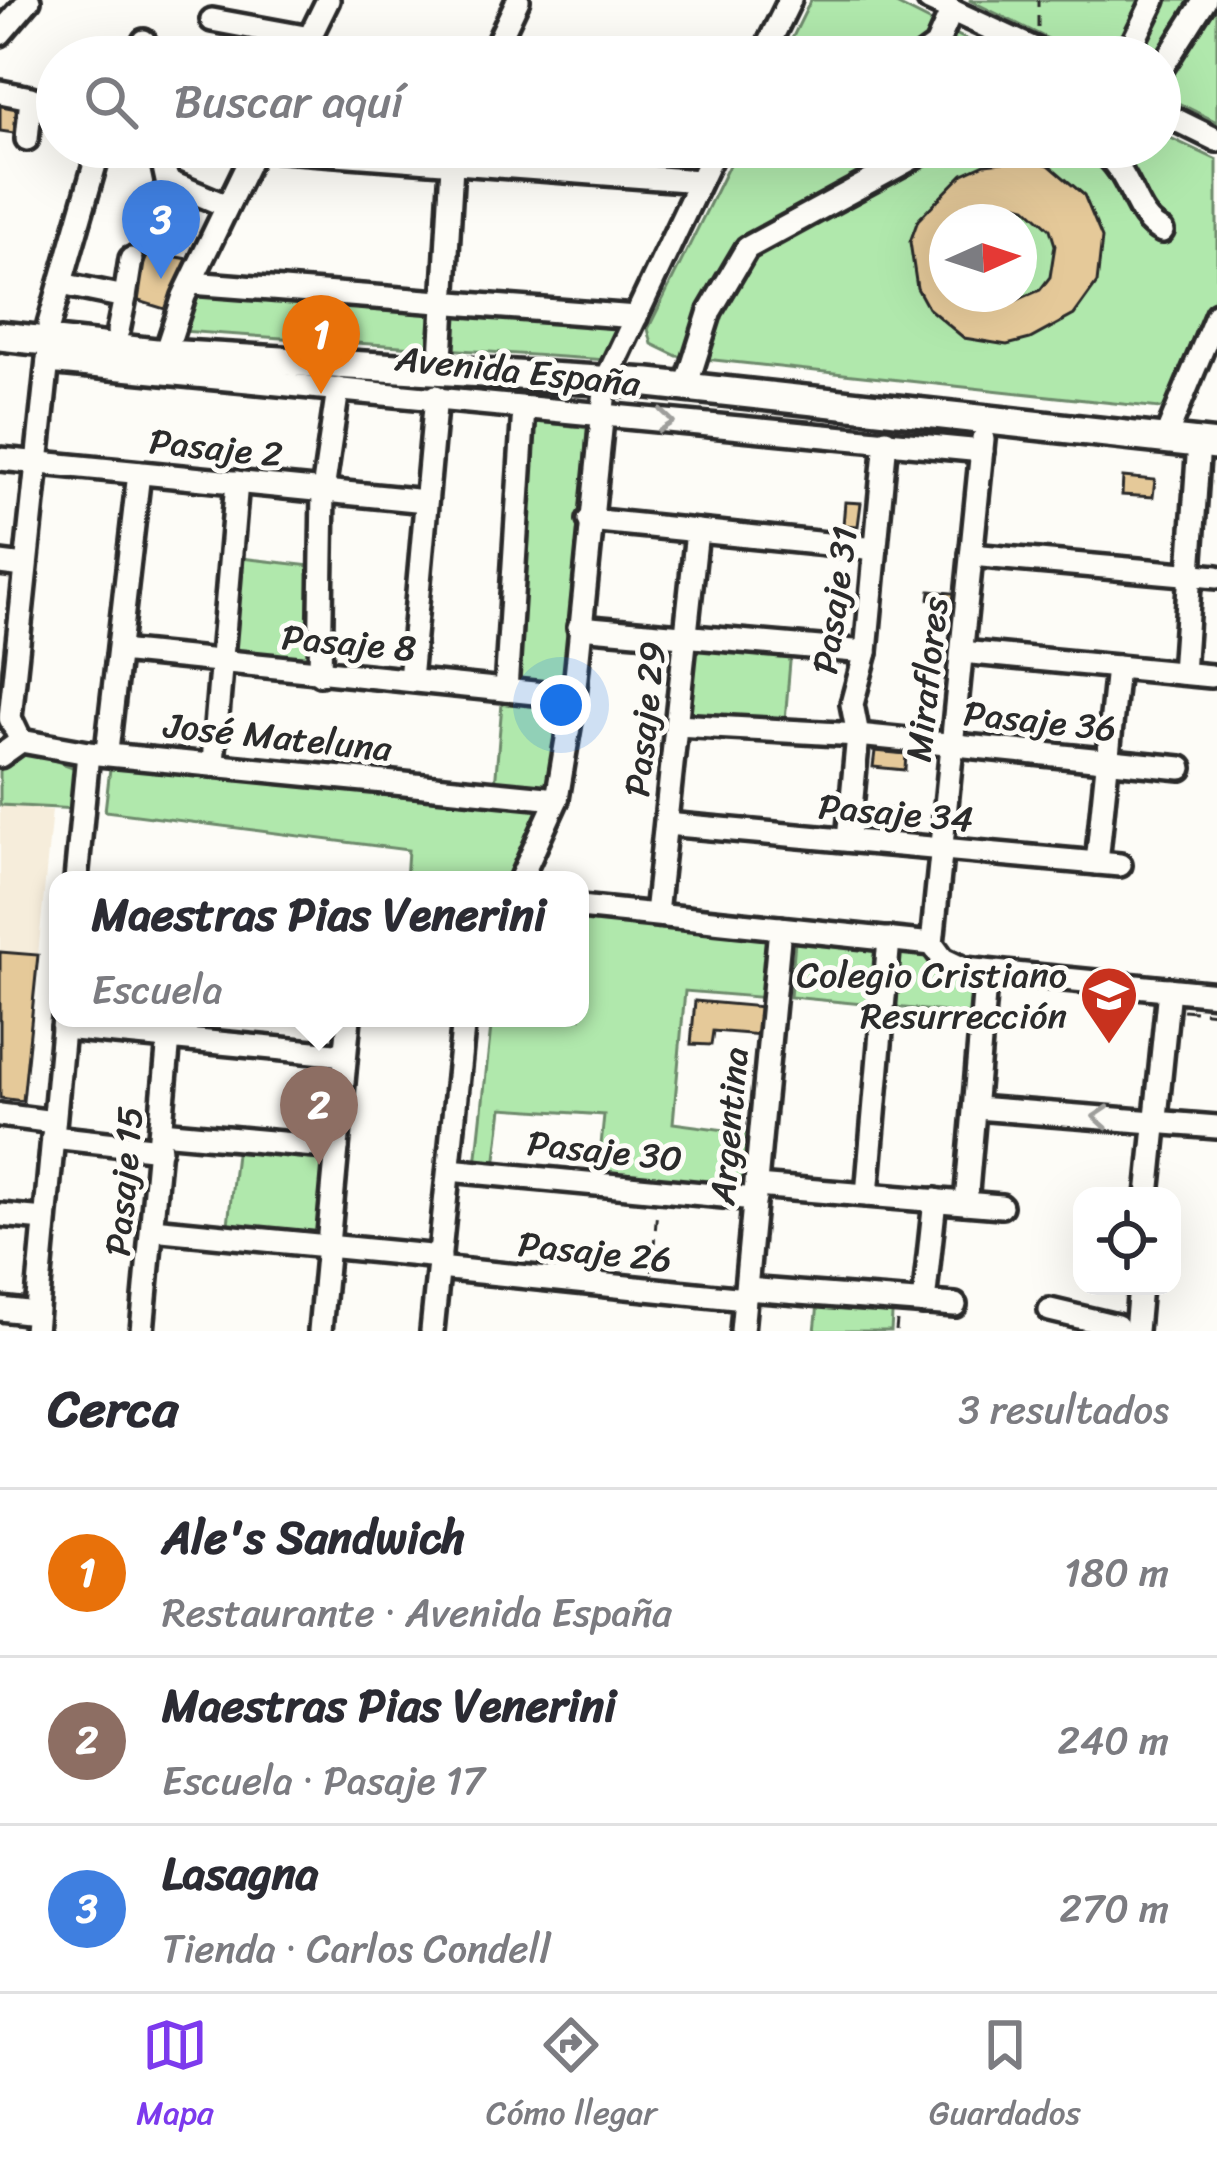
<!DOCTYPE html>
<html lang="es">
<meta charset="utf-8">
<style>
body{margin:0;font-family:Sriracha,sans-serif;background:#f7f7f7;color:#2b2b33}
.controls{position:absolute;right:36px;bottom:36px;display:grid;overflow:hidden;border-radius:24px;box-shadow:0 12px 48px #0002}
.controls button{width:108px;height:108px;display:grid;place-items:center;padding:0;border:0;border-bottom:3px solid #e1e1e2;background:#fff;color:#2b2b33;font:60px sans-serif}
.compass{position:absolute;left:929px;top:204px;width:108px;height:108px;border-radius:50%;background:#fff;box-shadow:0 12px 48px #0002;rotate:87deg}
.you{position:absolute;left:561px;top:705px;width:42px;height:42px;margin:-30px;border:9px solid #fff;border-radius:50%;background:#1a73e8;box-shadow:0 0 0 18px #1a73e833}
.badge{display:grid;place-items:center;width:78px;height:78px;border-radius:50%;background:#7c3aed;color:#fff;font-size:39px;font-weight:700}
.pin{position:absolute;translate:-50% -99px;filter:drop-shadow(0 3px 6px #0008)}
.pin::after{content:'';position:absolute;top:63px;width:42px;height:36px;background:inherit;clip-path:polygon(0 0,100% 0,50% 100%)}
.popup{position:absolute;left:49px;top:871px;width:540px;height:156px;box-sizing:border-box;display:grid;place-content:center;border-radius:24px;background:#fff;filter:drop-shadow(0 3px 9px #0005);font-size:39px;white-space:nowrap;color:#7c7c81}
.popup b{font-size:45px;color:#2b2b33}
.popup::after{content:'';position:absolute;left:50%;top:100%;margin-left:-24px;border:24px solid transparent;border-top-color:#fff}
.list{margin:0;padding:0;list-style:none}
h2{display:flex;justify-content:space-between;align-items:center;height:156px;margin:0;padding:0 48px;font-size:51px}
h2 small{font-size:39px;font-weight:400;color:#7c7c81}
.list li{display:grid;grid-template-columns:78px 1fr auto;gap:36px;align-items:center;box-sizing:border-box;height:168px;padding:0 48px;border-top:3px solid #e1e1e2}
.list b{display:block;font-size:45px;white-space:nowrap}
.list p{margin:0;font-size:39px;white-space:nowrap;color:#7c7c81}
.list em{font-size:39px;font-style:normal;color:#7c7c81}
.icon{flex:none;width:66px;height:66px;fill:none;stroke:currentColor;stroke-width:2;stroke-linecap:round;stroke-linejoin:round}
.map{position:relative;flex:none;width:1217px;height:1331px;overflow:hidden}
.search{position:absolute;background:#fff;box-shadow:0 12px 48px #0002;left:36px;right:36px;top:36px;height:132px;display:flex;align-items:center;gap:30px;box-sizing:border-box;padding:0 42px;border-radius:66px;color:#7c7c81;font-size:45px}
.sheet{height:660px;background:#fff}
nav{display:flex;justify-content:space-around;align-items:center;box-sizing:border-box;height:168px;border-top:3px solid #e1e1e2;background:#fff;font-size:33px;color:#7c7c81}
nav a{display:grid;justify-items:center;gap:6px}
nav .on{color:#7c3aed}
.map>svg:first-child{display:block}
</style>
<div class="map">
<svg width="1217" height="1331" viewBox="0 0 1217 1331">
<rect width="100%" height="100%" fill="#fdfcf7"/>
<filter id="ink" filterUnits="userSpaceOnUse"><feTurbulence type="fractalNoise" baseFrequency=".00833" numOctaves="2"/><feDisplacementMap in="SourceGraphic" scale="24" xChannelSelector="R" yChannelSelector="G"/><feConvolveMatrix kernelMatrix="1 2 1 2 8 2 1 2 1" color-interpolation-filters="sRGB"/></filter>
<g filter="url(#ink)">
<polygon fill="#f6eddb" points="0,805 52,810 38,955 0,951"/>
<g fill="#b0e8ac" stroke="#6e8a6c" stroke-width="3" fill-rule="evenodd">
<polygon points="811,0 888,0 1001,57 783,57"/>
<polygon points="969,0 1217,0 1217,122 1160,94 1160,57 1085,57"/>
<path d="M1160,133L1217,160V292L1169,409L677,356L652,344L648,329L738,147H1160ZM947,222H1019V294H947Z"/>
<polygon points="207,280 633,313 607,360 180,331"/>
<polygon points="526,420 587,428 567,706 553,795 516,880 406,880 408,850 105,811 111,760 494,798"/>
<polygon points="241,558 320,567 312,660 232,652"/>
<polygon points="690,639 791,650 784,733 681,724"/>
<polygon points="0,752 32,752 78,769 78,809 0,805"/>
<polygon points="580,913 774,933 768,998 685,991 673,1123 755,1134 750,1193 598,1176 604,1115 502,1108 495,1167 476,1165 492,1018 580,1018"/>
<polygon points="795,941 925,954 944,973 981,977 977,1015 790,997"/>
<polygon points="237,1145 333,1156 324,1244 227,1233"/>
<polygon points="819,1295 893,1300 891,1331 815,1331"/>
</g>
<g fill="#e5c999" stroke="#2b2b2b" stroke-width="3" fill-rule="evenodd">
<polygon points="0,102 25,105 21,134 0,131"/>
<path d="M1029,159L1049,165L1084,195L1102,238L1097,283L1074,315L1030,339L1007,345L964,338L928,308L917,288L910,242L918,220L963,174L985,164ZM1010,203L1026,207L1050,229L1055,245L1050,277L1040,290L1010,303L978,294H947V222H967L979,211Z"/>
<polygon points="149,252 194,260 168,310 129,298"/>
<polygon points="1123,477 1155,480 1153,497 1122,495"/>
<polygon points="845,502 861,503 858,526 843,525"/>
<polygon points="930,591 964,594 962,613 940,611 941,601 929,599"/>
<polygon points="875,751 906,754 905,770 873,767"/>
<polygon points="877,807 899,810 898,826 875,824"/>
<polygon points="0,952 38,955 23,1101 0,1098"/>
<polygon points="695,1001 763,1007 761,1035 713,1031 711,1045 691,1044"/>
</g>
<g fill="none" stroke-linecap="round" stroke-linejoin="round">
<defs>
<g id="minor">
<polyline points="929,0 1052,57"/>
<polyline points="212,20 310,38"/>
<polyline points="0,34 29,0"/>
<polyline points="137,57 144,41"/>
<polyline points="300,57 328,0"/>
<polyline points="491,57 518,0"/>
<polyline points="762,57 790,0"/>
<polyline points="921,57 936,46 952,10"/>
<polyline points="1126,57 1154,0"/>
<polyline points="1160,71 1205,0"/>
<polyline points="0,92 31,98 27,139"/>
<polyline points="1160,112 1217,140"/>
<polyline points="168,147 163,162 167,181 227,206"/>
<path d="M1097,147C1136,175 1131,216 1162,231"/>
<polyline points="256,148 699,181"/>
<polyline points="191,283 636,317"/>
<polyline points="61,284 125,297 118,331"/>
<polyline points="125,297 131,259"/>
<polyline points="49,324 100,147"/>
<polyline points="165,354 184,296 256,147"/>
<polyline points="441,359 453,147"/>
<polyline points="48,362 982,451"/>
<polyline points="686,387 710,311 747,248 933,147"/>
<polyline points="983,439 932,944 943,959 964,969 1217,994"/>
<polyline points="1165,439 1217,314"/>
<polyline points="0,459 426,501"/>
<polyline points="589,520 876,549"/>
<polyline points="971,555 1217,577"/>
<polyline points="0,563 24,566"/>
<polyline points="579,627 866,652"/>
<polyline points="119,651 574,697"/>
<polyline points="962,652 1211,676"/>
<polyline points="1183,673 1199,443"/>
<polyline points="320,674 323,491 338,389"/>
<polyline points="410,680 436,396"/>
<polyline points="506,690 524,408"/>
<polyline points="676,725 858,735 1181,768"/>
<polyline points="21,741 88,753 557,799"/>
<polyline points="21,741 10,718 49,350"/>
<polyline points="107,751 139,473"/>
<polyline points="0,756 21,741"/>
<polyline points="213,762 237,482"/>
<polyline points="666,824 1120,865"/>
<polyline points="848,840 858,735 852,704 866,652 886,440"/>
<polyline points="1097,863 1117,667"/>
<polyline points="76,880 88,753"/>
<polyline points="520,880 557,799 574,697 606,380 716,147"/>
<polyline points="580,907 932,944"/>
<polyline points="656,914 697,531"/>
<polyline points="63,1028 345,1055"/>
<polyline points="976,1108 1217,1127"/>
<polyline points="0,1115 54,1122"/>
<polyline points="161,1132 337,1148"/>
<polyline points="53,1137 160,1149"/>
<polyline points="449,1170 755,1199"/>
<polyline points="756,1186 1001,1206"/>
<polyline points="867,1195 889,939"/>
<polyline points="1148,1196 1169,989"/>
<polyline points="966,1203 986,972"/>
<polyline points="0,1215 45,1219"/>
<polyline points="152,1229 440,1257"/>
<polyline points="439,1268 745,1299"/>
<polyline points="746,1289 955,1305"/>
<polyline points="924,1303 935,1200"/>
<polyline points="0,1309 36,1313"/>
<polyline points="1050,1310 1117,1326"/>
<polyline points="35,1331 64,1018"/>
<polyline points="142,1331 169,1038"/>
<polyline points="320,1331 349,1018"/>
<polyline points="432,1331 464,1018"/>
<polyline points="742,1331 780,928"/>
<polyline points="1136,1331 1140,1286"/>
</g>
<polyline id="major" points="0,336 165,354 649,383 1217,445"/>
</defs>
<use href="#minor" stroke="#2b2b2b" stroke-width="30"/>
<use href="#major" stroke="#2b2b2b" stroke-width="36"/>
<g stroke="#2b2b2b" stroke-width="3" stroke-dasharray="12 9" stroke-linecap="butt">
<polyline points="1038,28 1038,0"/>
<polyline points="1183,1010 1217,1013"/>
<polyline points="652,1271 657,1209"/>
<polyline points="896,1331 897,1321"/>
</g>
<use href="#minor" stroke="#fdfcf7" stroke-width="21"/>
<use href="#major" stroke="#fdfcf7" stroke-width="27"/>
</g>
<defs><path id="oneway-chevron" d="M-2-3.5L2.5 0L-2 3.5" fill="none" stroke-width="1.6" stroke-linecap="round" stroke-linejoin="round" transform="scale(3)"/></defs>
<g stroke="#9e9e9b">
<use href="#oneway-chevron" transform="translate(666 421) rotate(5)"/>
<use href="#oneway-chevron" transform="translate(1101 1117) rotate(-176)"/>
</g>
</g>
<defs>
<symbol id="school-pin" viewBox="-11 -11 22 30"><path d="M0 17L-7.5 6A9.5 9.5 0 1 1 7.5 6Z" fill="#c8321e" stroke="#fdfcf7"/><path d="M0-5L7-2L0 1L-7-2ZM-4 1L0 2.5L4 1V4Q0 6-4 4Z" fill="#fff"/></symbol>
</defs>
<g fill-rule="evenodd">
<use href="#school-pin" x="1076" y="962" width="66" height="90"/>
</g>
<g text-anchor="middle" stroke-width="10" stroke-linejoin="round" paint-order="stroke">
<g font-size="36" fill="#2b2b2b" stroke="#fdfcf7">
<text transform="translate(518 370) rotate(6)" y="13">Avenida España</text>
<text transform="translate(216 447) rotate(6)" y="13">Pasaje 2</text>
<text transform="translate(834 600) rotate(-82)" y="13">Pasaje 31</text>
<text transform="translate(349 642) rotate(5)" y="13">Pasaje 8</text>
<text transform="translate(926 679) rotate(-84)" y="13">Miraflores</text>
<text transform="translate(644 719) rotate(-84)" y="13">Pasaje 29</text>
<text transform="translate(1040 720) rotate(6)" y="13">Pasaje 36</text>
<text transform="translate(278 736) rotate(6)" y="13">José Mateluna</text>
<text transform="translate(896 812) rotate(5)" y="13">Pasaje 34</text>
<text transform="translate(728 1126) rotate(-85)" y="13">Argentina</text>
<text transform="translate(605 1150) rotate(6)" y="13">Pasaje 30</text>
<text transform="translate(123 1181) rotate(-85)" y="13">Pasaje 15</text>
<text transform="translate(595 1251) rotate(6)" y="13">Pasaje 26</text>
</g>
<g font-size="36" fill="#2b2b2b" stroke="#fdfcf7" text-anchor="end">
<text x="1067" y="987">Colegio Cristiano<tspan x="1067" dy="41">Resurrección</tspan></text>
</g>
</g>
</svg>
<div class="controls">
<button><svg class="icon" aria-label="locate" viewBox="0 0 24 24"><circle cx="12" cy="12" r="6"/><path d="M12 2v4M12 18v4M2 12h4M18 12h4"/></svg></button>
</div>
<svg class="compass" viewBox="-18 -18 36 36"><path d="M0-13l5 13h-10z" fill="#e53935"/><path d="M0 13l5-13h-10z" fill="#7c7c81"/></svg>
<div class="you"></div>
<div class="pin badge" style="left:321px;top:394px;background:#e8710a">1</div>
<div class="pin badge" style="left:319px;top:1165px;background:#8d6e63">2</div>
<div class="popup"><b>Maestras Pias Venerini</b>Escuela</div>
<div class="pin badge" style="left:161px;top:279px;background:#3f7fe0">3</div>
<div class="search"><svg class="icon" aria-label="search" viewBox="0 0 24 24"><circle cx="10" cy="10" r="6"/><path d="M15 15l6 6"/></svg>Buscar aquí</div>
</div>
<section class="sheet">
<h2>Cerca<small>3 resultados</small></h2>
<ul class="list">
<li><span class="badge" style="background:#e8710a">1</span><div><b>Ale's Sandwich</b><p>Restaurante · Avenida España</p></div><em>180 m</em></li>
<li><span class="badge" style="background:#8d6e63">2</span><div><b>Maestras Pias Venerini</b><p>Escuela · Pasaje 17</p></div><em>240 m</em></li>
<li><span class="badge" style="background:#3f7fe0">3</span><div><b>Lasagna</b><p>Tienda · Carlos Condell</p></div><em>270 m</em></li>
</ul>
</section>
<nav>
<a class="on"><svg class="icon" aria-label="map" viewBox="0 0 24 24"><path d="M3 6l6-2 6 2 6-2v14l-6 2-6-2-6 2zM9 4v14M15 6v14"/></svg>Mapa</a>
<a><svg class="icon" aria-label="directions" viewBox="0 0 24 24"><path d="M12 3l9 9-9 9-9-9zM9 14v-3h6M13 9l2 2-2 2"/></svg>Cómo llegar</a>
<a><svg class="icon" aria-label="saved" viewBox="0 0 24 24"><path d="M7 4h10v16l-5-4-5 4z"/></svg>Guardados</a>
</nav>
